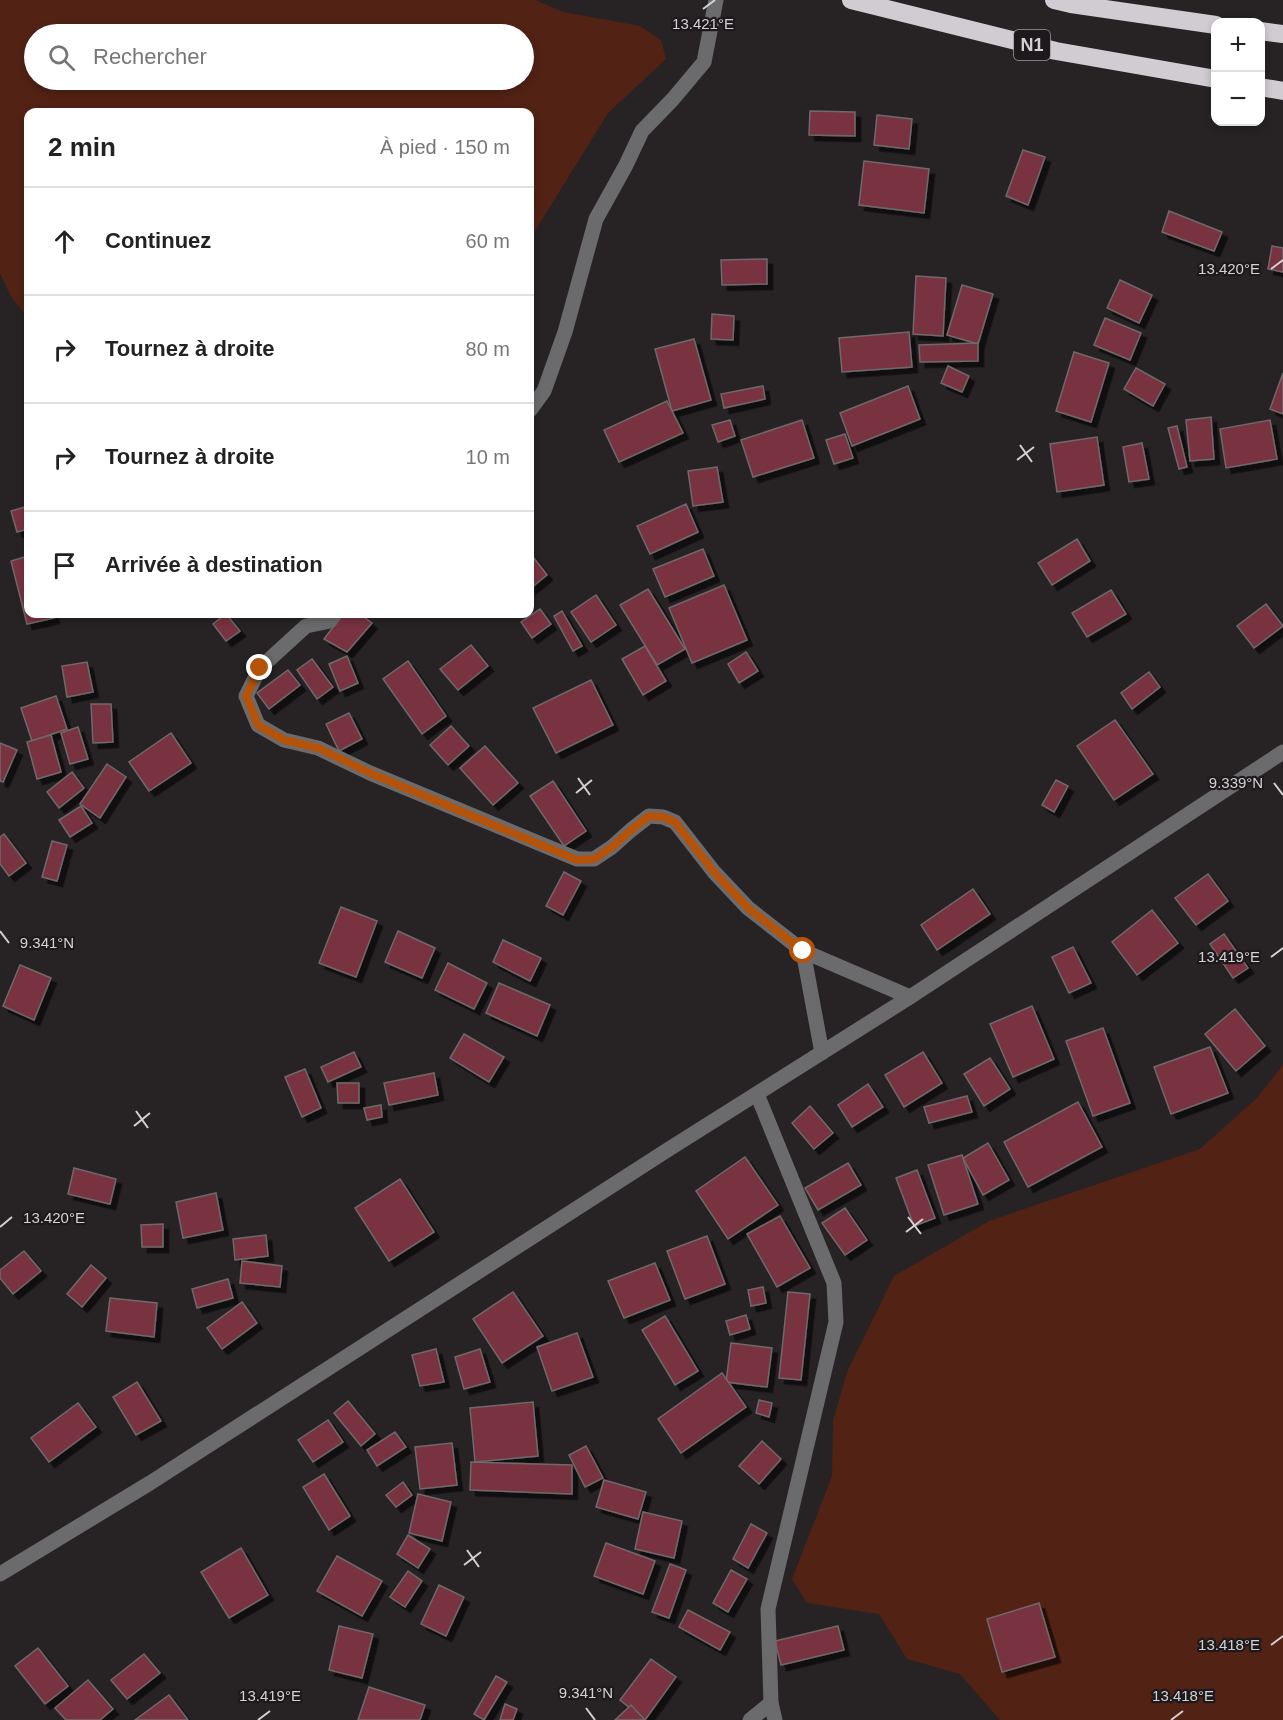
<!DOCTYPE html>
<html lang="fr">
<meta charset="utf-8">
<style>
body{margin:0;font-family:Arial,sans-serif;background:#f2f2f2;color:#222}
.controls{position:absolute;right:18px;top:18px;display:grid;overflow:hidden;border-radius:12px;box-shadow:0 3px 9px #0003}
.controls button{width:54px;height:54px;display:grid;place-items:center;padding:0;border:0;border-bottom:2px solid #e0e0e0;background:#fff;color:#222;font:30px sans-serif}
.stop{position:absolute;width:18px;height:18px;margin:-14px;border:4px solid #b45309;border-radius:50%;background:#fff}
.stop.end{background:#b45309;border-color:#fff;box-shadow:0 2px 6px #0008}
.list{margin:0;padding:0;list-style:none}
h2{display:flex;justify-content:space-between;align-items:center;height:78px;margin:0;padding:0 24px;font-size:26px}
h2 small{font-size:20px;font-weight:400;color:#767676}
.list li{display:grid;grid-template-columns:39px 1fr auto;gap:18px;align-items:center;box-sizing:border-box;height:108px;padding:0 24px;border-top:2px solid #e0e0e0}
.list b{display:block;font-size:22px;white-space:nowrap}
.list em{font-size:20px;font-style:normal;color:#767676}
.icon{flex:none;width:33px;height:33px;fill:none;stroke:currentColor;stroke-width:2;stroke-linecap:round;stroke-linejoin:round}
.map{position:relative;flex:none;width:1283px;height:1720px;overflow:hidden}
.search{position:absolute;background:#fff;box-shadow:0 3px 9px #0003;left:24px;top:24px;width:510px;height:66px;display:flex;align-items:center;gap:15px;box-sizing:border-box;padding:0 21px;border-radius:33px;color:#767676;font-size:22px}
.panel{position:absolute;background:#fff;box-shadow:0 3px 9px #0003;left:24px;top:108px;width:510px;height:510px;border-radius:12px}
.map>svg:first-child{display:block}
</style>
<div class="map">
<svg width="1283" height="1720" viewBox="0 0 1283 1720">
<defs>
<filter id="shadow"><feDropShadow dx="5.5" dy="5.5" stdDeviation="0" flood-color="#0009"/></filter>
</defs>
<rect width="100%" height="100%" fill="#272325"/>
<g fill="#522215" fill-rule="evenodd">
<path d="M0,0H535L563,12L640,26L661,40L666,59L608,113L530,239V112H28V318L10,295L0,273ZM34,34H524V80H34Z"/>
<polygon points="1283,1065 1283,1720 1000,1720 960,1674 907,1659 879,1614 807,1603 792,1579 832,1476 833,1421 847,1372 894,1276 989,1221 1200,1149 1257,1098"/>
</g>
<g fill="#783141" stroke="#6f696a" stroke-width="1.5" filter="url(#shadow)">
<polygon points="810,111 855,112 855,136 809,135"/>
<polygon points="877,115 912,119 909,149 874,145"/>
<polygon points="1023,150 1045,157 1028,205 1006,196"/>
<polygon points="864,161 929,169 924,213 859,205"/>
<polygon points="1169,211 1222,232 1214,251 1162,232"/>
<polygon points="1272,246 1283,248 1283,272 1268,269"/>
<polygon points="767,259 767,284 722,285 721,260"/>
<polygon points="916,276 946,278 943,336 913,334"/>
<polygon points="1120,280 1152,295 1139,323 1107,308"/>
<polygon points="962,285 993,294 978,344 947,335"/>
<polygon points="712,314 734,316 733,340 711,339"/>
<polygon points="1105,318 1141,333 1130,360 1094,345"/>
<polygon points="909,332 912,367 842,372 839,338"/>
<polygon points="694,339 711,400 672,411 655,349"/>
<polygon points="978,343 978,361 920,362 919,345"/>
<polygon points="1074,352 1109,363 1091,422 1056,411"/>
<polygon points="948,366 969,376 962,392 941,383"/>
<polygon points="1136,368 1165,384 1153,406 1124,389"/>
<polygon points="1283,373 1283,414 1270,409"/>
<polygon points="763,386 765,399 724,408 721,394"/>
<polygon points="908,386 920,419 852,446 840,413"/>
<polygon points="667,401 683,433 619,462 604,430"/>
<polygon points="1211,417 1214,459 1190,461 1186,420"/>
<polygon points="730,420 735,436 718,442 712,425"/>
<polygon points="802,420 814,458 753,477 741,440"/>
<polygon points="1270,420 1277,459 1226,468 1220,429"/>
<polygon points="1177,426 1187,467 1179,469 1168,428"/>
<polygon points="845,434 853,458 834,464 826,440"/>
<polygon points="1097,437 1104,485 1057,492 1050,444"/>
<polygon points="1142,443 1149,479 1129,482 1123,447"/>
<polygon points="717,467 723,502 693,506 688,471"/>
<polygon points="686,504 698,532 650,554 637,526"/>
<polygon points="28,506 28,529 17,532 11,511"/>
<polygon points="1077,539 1090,561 1052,585 1038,563"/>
<polygon points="703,549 714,576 665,597 653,569"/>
<polygon points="530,553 547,575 530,589"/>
<polygon points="28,556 28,614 53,614 54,618 27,624 11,561"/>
<polygon points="724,585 747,640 692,663 669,608"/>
<polygon points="648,589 685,649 657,665 620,605"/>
<polygon points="1111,590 1126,614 1087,637 1072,613"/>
<polygon points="596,595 616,625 591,642 571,612"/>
<polygon points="1266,604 1283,626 1254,648 1237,626"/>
<polygon points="540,609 551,624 532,638 521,622"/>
<polygon points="562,611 582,646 573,651 554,616"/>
<polygon points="226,614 240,631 226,641 213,624"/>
<polygon points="343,614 360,614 372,623 347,652 324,639"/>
<polygon points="471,645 488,666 458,690 440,669"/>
<polygon points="645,646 666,681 643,695 622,659"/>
<polygon points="746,652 758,671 739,683 728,664"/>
<polygon points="347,656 358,683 340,691 329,664"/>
<polygon points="312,659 333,687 317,699 297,670"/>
<polygon points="408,661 446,716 422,734 383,679"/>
<polygon points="87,662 93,692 67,697 62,666"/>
<polygon points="288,670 300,685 269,709 257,693"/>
<polygon points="1149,672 1160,687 1132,709 1121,693"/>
<polygon points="591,680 613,725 556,753 533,708"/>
<polygon points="56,696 67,729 32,741 21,708"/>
<polygon points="91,704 111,704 113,742 93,743"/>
<polygon points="349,713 362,739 339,751 326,724"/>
<polygon points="1115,720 1153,774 1114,800 1077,746"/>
<polygon points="451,726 469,746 448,765 430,745"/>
<polygon points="78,727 88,759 70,764 61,733"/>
<polygon points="171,733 191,763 149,791 129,762"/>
<polygon points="51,735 61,772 37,779 27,742"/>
<polygon points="0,743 17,750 3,782 0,781"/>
<polygon points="485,746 518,783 493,805 460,768"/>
<polygon points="107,764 126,777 100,818 80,804"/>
<polygon points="72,772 84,788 59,808 47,792"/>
<polygon points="1056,780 1068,786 1054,812 1042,805"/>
<polygon points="553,781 586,831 564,846 530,796"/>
<polygon points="81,806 92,823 70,837 59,820"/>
<polygon points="4,834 26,863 9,876 0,864 0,837"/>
<polygon points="52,841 67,845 57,881 42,877"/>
<polygon points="564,872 581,881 563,915 546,906"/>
<polygon points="1208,874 1228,901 1196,925 1175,898"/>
<polygon points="973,889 990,914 937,950 921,925"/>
<polygon points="341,907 377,921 356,977 319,963"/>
<polygon points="1152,910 1178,943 1137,975 1112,942"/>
<polygon points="398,931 435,948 422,978 385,962"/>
<polygon points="1224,934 1248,968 1233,978 1210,944"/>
<polygon points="503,940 541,958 530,981 493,962"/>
<polygon points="1073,947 1091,983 1069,993 1052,957"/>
<polygon points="448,963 487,983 474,1009 435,990"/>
<polygon points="20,965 51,978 34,1020 3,1006"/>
<polygon points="499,983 550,1005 537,1036 486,1013"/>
<polygon points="1032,1006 1054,1059 1013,1077 990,1024"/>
<polygon points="1235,1009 1265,1046 1236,1071 1205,1034"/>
<polygon points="1103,1028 1130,1103 1093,1116 1066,1041"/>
<polygon points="464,1034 504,1057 489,1082 450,1058"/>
<polygon points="1210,1047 1228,1093 1171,1114 1154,1067"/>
<polygon points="354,1052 361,1067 328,1082 321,1067"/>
<polygon points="923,1052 942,1083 904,1107 885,1075"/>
<polygon points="990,1058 1010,1089 984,1106 964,1074"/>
<polygon points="305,1069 321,1108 302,1117 285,1077"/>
<polygon points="434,1073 438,1095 389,1105 384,1083"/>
<polygon points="337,1083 359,1083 359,1103 338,1103"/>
<polygon points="868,1084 883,1107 852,1127 838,1105"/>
<polygon points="967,1096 972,1112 929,1123 924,1107"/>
<polygon points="1078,1102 1102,1147 1028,1187 1004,1142"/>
<polygon points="381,1105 382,1117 367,1120 364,1108"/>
<polygon points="810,1106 833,1133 814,1149 792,1123"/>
<polygon points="988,1143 1009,1180 983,1195 963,1158"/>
<polygon points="962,1155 978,1204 944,1215 928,1165"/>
<polygon points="745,1157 778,1205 728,1239 696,1191"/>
<polygon points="848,1163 861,1185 818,1210 805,1188"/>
<polygon points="74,1168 116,1179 110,1204 68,1194"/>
<polygon points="917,1170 935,1218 914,1226 896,1178"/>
<polygon points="400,1179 434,1232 389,1261 355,1208"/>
<polygon points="216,1193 223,1230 183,1238 176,1202"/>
<polygon points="845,1208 867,1240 845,1255 822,1223"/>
<polygon points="780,1216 810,1268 777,1287 747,1234"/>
<polygon points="163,1224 163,1247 142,1247 141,1225"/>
<polygon points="266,1235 268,1256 235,1260 233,1239"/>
<polygon points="707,1236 725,1284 685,1299 667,1251"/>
<polygon points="24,1251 41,1271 13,1294 0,1278 0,1270"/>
<polygon points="242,1261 282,1266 280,1287 240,1283"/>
<polygon points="655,1263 670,1300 624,1318 608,1281"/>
<polygon points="91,1265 106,1278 82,1307 67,1294"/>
<polygon points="228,1279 233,1298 197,1308 192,1289"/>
<polygon points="763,1287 766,1303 751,1306 748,1290"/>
<polygon points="513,1292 543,1336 502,1363 473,1319"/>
<polygon points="788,1292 810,1294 801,1380 779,1378"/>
<polygon points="110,1298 157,1303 154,1337 106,1331"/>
<polygon points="242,1302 257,1323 222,1349 207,1328"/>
<polygon points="746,1315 750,1329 730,1335 726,1321"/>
<polygon points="665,1316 698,1371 675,1385 642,1330"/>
<polygon points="577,1333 593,1377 552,1391 537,1347"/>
<polygon points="731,1343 772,1348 767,1387 726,1382"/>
<polygon points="436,1349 444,1382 420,1386 412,1355"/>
<polygon points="480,1349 490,1382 464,1389 455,1357"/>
<polygon points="722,1373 746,1407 681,1453 658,1419"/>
<polygon points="137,1382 161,1421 136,1435 113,1397"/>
<polygon points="759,1400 772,1403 769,1417 756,1413"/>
<polygon points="348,1401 375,1434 361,1446 334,1413"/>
<polygon points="533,1402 538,1456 475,1462 470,1408"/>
<polygon points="78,1403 96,1427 49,1462 31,1438"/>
<polygon points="328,1420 343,1442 313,1462 298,1440"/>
<polygon points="395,1432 406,1447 377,1466 367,1450"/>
<polygon points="762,1441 781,1459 759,1484 739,1466"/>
<polygon points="452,1443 457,1485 420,1489 415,1447"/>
<polygon points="586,1446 603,1478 585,1487 569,1455"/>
<polygon points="471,1462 572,1465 572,1494 470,1490"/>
<polygon points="324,1474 350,1516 329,1530 303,1487"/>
<polygon points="604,1480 646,1492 638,1519 596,1507"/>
<polygon points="403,1482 412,1495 396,1507 386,1495"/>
<polygon points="418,1494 451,1502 442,1541 409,1533"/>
<polygon points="643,1512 682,1521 674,1558 635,1549"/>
<polygon points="751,1524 767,1533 748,1568 733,1559"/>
<polygon points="408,1535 430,1549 418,1568 397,1554"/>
<polygon points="606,1543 655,1561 643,1594 594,1576"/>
<polygon points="241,1548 268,1595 229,1618 201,1572"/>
<polygon points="337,1556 382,1581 362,1616 317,1591"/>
<polygon points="670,1564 686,1570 669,1618 652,1612"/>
<polygon points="731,1570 747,1579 728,1612 713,1603"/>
<polygon points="408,1571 422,1581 405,1607 390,1597"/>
<polygon points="439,1585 464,1597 446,1636 421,1624"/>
<polygon points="1039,1603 1055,1657 1002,1672 987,1619"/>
<polygon points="688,1610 730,1632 720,1650 679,1627"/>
<polygon points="339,1626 373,1634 362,1678 329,1670"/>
<polygon points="838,1626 844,1650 781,1665 775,1641"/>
<polygon points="38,1648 68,1686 45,1704 15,1666"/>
<polygon points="144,1654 160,1673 127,1699 111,1680"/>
<polygon points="651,1659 676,1677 645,1720 620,1700"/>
<polygon points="496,1676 507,1682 484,1720 474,1714"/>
<polygon points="88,1680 113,1709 100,1720 66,1720 55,1708"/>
<polygon points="369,1687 425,1705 420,1720 358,1720"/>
<polygon points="169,1695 188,1720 135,1720"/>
<polygon points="505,1704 517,1709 513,1720 500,1720"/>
<polygon points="631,1705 645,1720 615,1720"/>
</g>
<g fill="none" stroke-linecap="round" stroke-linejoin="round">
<g stroke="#6b6a6c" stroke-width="15">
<polyline points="530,410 544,391 565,332 596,219 626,165 642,131 673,99 704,62 716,0"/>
<polyline points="335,614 330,621 306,626 260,668 246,696 258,725 284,740 318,748 370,773 577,859 594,859 612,847 631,830 649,816 663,817 675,822 714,872 748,908 803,951 910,997"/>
<polyline points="803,951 822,1053"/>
<polyline points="757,1094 834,1283 836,1322 768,1609 771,1703 775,1720"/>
<polyline points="0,1574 150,1483 669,1149 910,997 1283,752"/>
<polyline points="750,1720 771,1703"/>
</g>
<g stroke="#d0ccd2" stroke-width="18">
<polyline points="851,0 1056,51 1216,79"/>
<polyline points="1054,0 1071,4 1216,25"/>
<polyline points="1260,31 1283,34"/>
<polyline points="1260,87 1283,91"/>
</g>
</g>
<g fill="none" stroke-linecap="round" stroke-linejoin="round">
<polyline stroke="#b45309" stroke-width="8" points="260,668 246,696 258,725 284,740 318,748 370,773 577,860 594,859 612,847 631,830 649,816 663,817 675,822 714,872 748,908 803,951"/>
</g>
<path fill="none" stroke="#d4d1d3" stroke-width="2" d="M703,9L715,0M1271,269L1283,260M1020,445L1032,462M1017,460L1034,447M578,778L590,795M1274,783L1283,795M576,793L592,780M0,931L9,943M1271,957L1283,948M136,1111L148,1128M134,1126L150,1113M908,1217L921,1234M0,1227L12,1217M906,1232L923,1219M467,1550L479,1567M464,1565L481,1552M1271,1645L1283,1636M586,1708L595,1720M258,1720L270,1711M1171,1720L1183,1711"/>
<g text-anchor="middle" stroke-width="4.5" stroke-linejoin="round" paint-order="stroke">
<rect fill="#1d191c" stroke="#9d9a9c" stroke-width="1.5" x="1014" y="30" width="36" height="30" rx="4.5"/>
<g font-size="18" font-weight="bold" fill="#d4d1d3">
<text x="1032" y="51">N1</text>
</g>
</g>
<g font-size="15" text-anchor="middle" fill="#d4d1d3" stroke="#1d191c" stroke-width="4.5" stroke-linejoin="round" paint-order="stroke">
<text x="703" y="29">13.421°E</text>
<text x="1229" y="274">13.420°E</text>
<text x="1236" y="788">9.339°N</text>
<text x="47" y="948">9.341°N</text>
<text x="1229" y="962">13.419°E</text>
<text x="54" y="1223">13.420°E</text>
<text x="1229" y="1650">13.418°E</text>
<text x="586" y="1698">9.341°N</text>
<text x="270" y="1701">13.419°E</text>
<text x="1183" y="1701">13.418°E</text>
</g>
</svg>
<div class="controls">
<button>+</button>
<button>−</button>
</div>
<div class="stop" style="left:803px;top:951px"></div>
<div class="stop end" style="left:260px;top:668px"></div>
<div class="search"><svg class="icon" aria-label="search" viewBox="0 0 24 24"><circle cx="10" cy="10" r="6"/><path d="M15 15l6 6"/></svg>Rechercher</div>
<section class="panel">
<h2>2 min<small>À pied · 150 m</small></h2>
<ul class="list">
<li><svg class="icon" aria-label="ahead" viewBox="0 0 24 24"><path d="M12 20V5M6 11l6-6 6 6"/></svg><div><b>Continuez</b></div><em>60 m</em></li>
<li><svg class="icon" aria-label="right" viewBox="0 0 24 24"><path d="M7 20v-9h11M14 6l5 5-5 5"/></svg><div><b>Tournez à droite</b></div><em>80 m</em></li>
<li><svg class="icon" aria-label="right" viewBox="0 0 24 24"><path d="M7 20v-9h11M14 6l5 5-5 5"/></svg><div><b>Tournez à droite</b></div><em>10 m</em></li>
<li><svg class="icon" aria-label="arrive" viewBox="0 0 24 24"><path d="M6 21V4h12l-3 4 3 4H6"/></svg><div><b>Arrivée à destination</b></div></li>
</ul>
</section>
</div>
